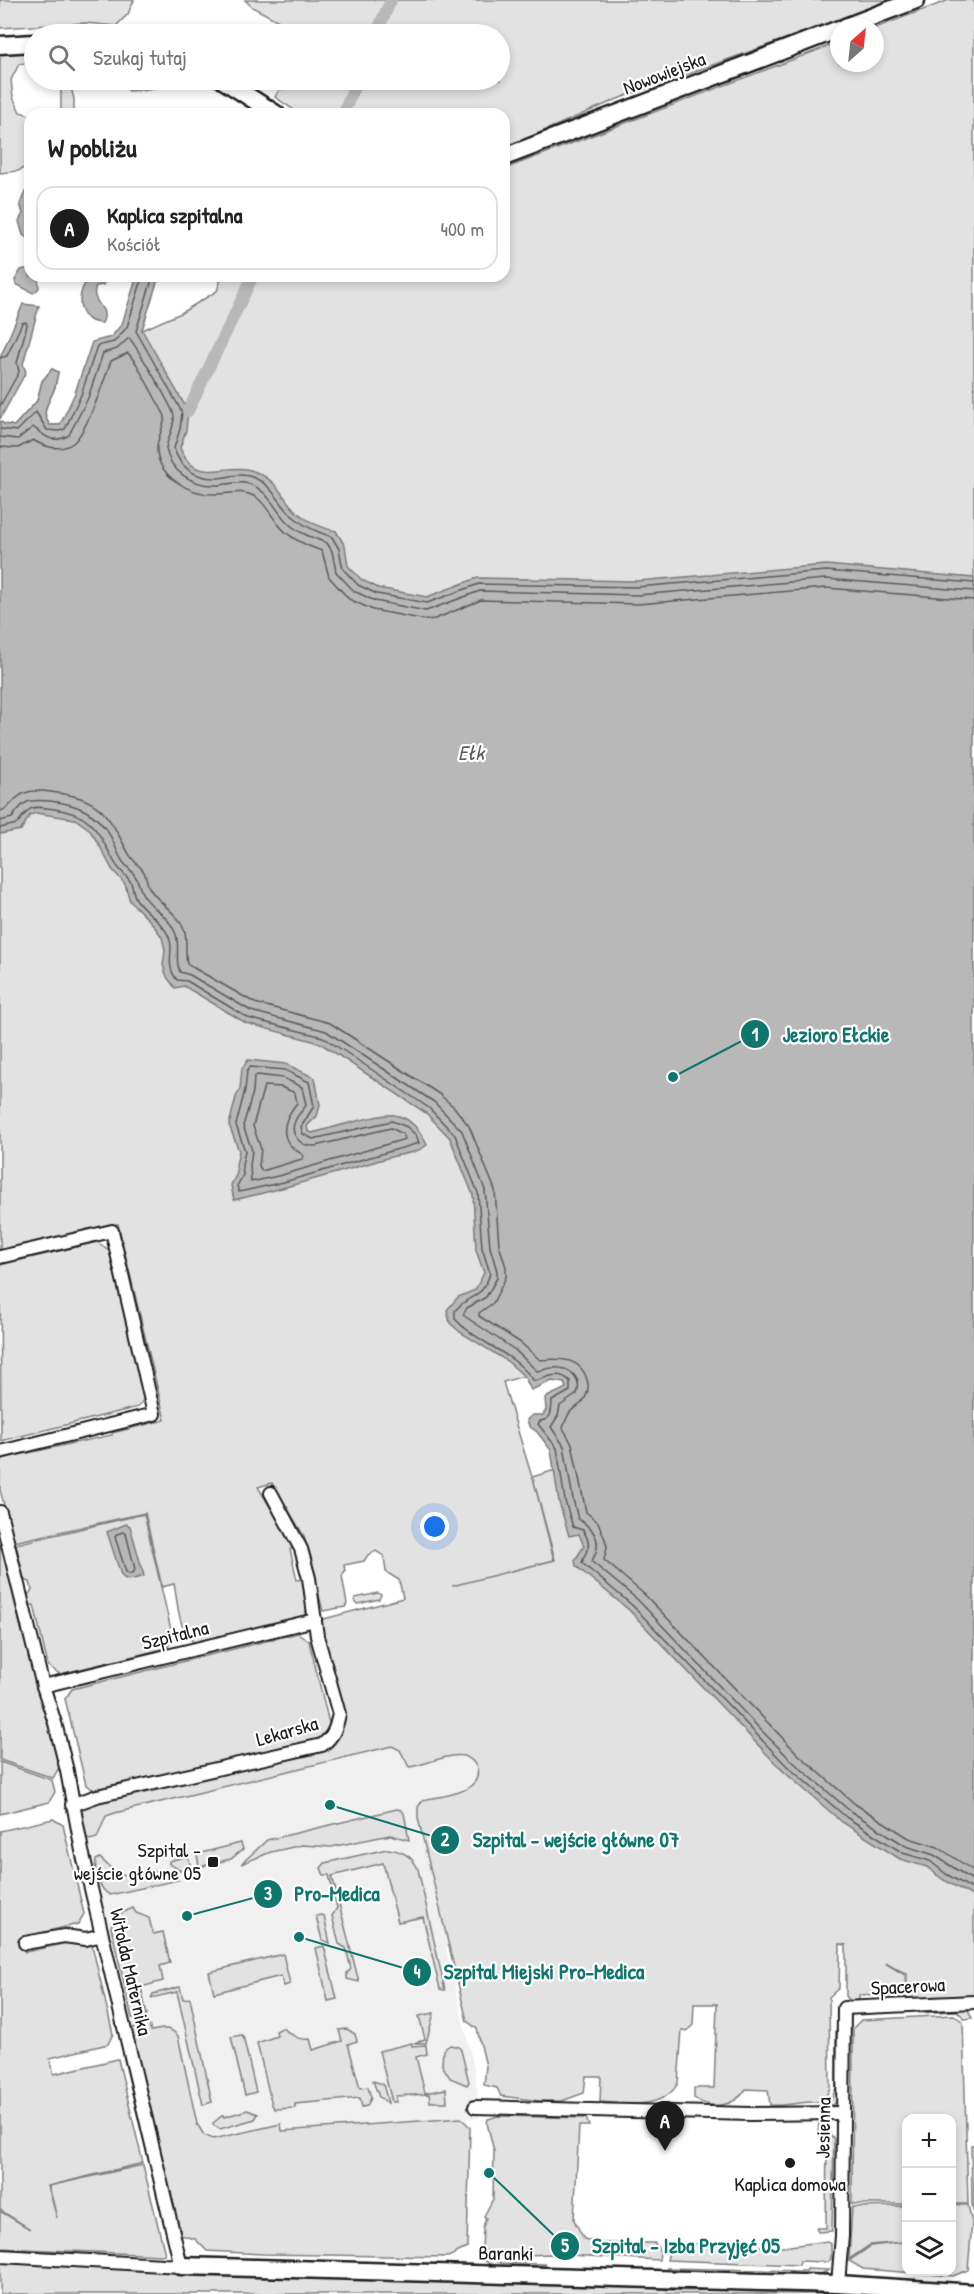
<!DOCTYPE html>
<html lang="pl">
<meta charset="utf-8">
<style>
body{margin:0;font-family:"Patrick Hand",sans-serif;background:#f6f6f6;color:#222}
.controls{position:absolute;right:18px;bottom:18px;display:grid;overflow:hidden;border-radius:12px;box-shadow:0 3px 9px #0003}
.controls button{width:54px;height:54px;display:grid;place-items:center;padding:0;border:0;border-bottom:2px solid #e0e0e0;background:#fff;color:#222;font:30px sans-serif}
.compass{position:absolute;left:830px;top:18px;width:54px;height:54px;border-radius:50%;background:#fff;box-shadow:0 3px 9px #0003;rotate:27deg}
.you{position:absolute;left:435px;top:1527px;width:21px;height:21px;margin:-15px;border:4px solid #fff;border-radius:50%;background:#1a73e8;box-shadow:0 0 0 9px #1a73e833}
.badge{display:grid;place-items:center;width:39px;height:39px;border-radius:50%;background:#1c1c1c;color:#fff;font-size:20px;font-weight:700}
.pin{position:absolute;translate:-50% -50px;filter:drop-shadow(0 2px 3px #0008)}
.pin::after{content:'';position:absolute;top:32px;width:21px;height:18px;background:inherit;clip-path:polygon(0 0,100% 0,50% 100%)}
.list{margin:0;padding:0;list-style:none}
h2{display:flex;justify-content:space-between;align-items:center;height:78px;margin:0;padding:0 24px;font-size:26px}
h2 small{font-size:20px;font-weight:400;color:#767676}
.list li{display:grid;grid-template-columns:39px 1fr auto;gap:18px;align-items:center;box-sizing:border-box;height:84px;margin:0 12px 12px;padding:0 12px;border:2px solid #e0e0e0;border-radius:18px}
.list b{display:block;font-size:22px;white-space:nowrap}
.list p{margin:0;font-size:20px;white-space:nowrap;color:#767676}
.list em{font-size:20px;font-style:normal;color:#767676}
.icon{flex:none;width:33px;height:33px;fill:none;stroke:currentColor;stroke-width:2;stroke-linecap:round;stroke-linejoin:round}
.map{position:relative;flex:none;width:974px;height:2294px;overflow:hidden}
.search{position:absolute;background:#fff;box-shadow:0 3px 9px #0003;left:24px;top:24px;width:486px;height:66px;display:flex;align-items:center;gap:15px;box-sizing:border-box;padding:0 21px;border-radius:33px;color:#767676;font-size:22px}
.panel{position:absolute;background:#fff;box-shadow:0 3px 9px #0003;left:24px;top:108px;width:486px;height:174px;border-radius:18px}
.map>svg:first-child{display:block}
</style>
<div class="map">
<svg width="974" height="2294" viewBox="0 0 974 2294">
<rect width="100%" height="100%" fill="#fff"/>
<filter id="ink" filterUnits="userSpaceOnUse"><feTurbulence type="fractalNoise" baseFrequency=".0167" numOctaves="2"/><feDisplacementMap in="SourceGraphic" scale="12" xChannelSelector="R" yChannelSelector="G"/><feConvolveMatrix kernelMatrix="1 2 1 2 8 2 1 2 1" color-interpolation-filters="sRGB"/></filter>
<g filter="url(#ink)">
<polygon fill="#f0f0f0" points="492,1717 545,1924 446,1948 475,2073 480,2118 241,2135 160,2154 79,1817"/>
<g fill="#e2e2e2" stroke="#7f7f7f" stroke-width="1.5" fill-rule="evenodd">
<polygon points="0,0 134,0 128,14 116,26 85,23 0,28"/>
<polygon points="245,0 894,0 620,98 504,148 504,114 300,114 275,97 279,90 295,84 299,80 500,80 500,34 303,34 252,7"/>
<path d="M949,0H974V627L518,657L4,424L14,426L37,401L42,381L52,369L58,372C57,377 56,383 55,387C50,402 39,411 50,425H60L142,330L181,313L217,291L222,276H504V169L839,42V63H875V28Z"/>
<polygon points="0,51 34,51 34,62 19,64 11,80 13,97 20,112 30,115 30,165 18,171 0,173"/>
<polygon points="61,80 69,80 74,99 74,114 61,114"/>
<polygon points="122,80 162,80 162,83 152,89 129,91"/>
<path d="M0,707L435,1042L524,1376L503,1382L532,1477L565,1467L927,1867L937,1875L974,1848V1996L907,2000V1974L885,1963L905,1975L904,2000L884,2001V1995L891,1994L859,1995V2003L851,2002L846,1996V1945L840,1944L839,1988L829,1997L830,2088L823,2102C804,2100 788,2107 770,2105L768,2090L746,2089C735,2107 711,2110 694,2098V2088H714L717,2004H694L693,2025L687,2031L682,2030L678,2083C664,2110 625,2104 600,2102L601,2076H586L584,2093L562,2101H540L501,2096L497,2088L484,2085L486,2066L477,2029L467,2021L418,1818V1807L423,1800C440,1796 483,1794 477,1768C475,1763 470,1758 464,1756C450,1753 424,1765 409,1767L400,1750L392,1746L115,1813L106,1816L97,1838L90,1840L85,1836L81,1810L84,1805L330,1745C340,1736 342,1728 342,1715L320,1620L403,1598L399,1580L386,1572L384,1556L376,1551L368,1555L364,1561L344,1565L345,1571L342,1576L347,1604L345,1607L323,1611L304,1536L272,1483L258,1487L278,1520H280L295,1548L290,1549L297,1580L305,1579C307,1593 310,1604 304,1617L198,1644C178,1637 178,1602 174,1584L162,1587L145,1513L14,1542L0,1490V1459L112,1435V1433L165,1420L118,1224L0,1251ZM533,1478L555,1560L452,1586L554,1560Z"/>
<polygon points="97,1242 109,1250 144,1399 138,1407 1,1441 0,1265"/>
<polygon points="144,1514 173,1638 167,1648 60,1674 48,1666 34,1605 30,1605 27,1596 32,1590 30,1582 24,1580 16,1544"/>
<polygon points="0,1537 20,1624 61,1764 53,1778 0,1760"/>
<polygon points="378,1593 381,1595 379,1599 358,1604 355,1603 355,1598"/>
<polygon points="298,1633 309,1641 330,1727 324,1739 96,1791 86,1785 65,1699 72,1689"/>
<polygon points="0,1762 52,1780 55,1792 49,1802 0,1814"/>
<polygon points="397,1809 401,1810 404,1813 409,1840 390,1835 331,1847 302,1845 271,1852 241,1864 267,1840"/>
<polygon points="53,1819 63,1825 84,1914 78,1924 22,1937 25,1952 81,1940 92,1945 113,2034 108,2044 50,2058 54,2074 118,2059 143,2163 48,2186 57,2218 49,2186 143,2165 165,2254 162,2255 0,2248 0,2211 30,2229 0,2210 0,1831"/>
<polygon points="241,1843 243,1849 231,1859 199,1867 197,1854"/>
<path d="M387,1849C401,1850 412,1855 418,1869L445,1990L440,1989L423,1917L398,1922L383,1863L332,1876L359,1982L347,1979V1973L351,1969L346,1948L339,1944L332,1916L337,1908L329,1875H324L321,1868L325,1863Z"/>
<polygon points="188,1856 192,1872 185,1873 169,1864 169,1861"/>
<path d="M100,1858L117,1874C146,1878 145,1862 178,1880L110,1895C99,1890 94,1871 96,1860Z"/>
<polygon points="133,1908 136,1913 149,1918 153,1934 163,1932 170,1963 160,1966 163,1981 141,1987 147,2015 132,2018 111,1927 115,1916"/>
<polygon points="322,1915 324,1916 330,1943 322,1940 316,1916"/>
<polygon points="324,1946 337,1999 328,2001 316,1948"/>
<polygon points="283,1954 290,1984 284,1986 281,1976 214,1993 209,1972"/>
<polygon points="180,1987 183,1999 190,1998 212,2102 203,2105 177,1992 151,1998 153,1994"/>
<polygon points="964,2008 968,2010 972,2018 965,2019 957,2011 919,2013 919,2010"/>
<polygon points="434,2013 426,2043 414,2043 425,2039 419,2016"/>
<polygon points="954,2015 963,2022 968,2204 952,2204 952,2118 906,2118 906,2204 852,2204 853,2028 861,2020"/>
<path d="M149,2024L151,2031C163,2029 170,2026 178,2036L197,2124L204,2135L213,2139L281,2124L282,2131L461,2118L470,2127L467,2248L448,2257L263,2254L207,2251L195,2239L181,2235L132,2031L133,2028Z"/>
<path d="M282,2028C292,2034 297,2041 310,2039L313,2050L342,2041L339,2030L347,2029L355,2034L357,2041L348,2044L360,2088L368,2087L371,2098L367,2106L362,2107L360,2098L295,2104V2108L275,2109L272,2105L257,2043L277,2036L276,2031Z"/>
<polygon points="836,2030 839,2030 838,2097 836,2103 828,2107 836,2088"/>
<polygon points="241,2035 243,2036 256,2092 245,2095 231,2037"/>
<polygon points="412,2043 412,2046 426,2045 427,2054 416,2057 425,2093 446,2089 447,2102 430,2102 429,2094 396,2096 396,2102 392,2102 379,2051"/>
<polygon points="450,2045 459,2047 461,2050 469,2082 467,2085 450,2078 442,2065 443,2050"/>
<polygon points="123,2055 125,2056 169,2238 167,2238"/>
<polygon points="373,2081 383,2084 388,2103 379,2097"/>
<polygon points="247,2110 258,2114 255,2119 220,2129 213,2125 213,2123 223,2115 224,2117"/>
<polygon points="498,2116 586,2118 589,2126 579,2126 574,2220 584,2239 602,2243 655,2243 660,2252 659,2260 551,2254 503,2256 482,2249 483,2227 486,2218 484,2216 493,2199 494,2151 487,2123 488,2119"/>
<polygon points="819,2122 821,2122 834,2139 832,2231 818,2232 816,2228 826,2228 827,2134 818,2133"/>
<polygon points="971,2145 974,2145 974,2214 972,2205"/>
<polygon points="952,2205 968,2205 972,2222 968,2270 953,2276 863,2269 849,2261 871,2246 903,2242 870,2245 849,2259 852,2207 906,2206 906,2272 952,2272"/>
<polygon points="828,2241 831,2243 831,2259 827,2262 800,2261 799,2265 667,2260 670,2246 678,2243 782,2247"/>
<path d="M481,2256L488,2257L501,2263L546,2264C527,2268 493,2275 481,2256Z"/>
<path d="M0,2261L646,2285C673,2294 709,2291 737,2287L885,2294H0Z"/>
<polygon points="667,2268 806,2271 807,2269 829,2270 815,2277 669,2272"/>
</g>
<g fill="#b8b8b8" stroke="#7a7a7a" stroke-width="1.5">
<polygon points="25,192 30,192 29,239 23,235 19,221 23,213 20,204"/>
<polygon points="30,268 30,276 38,276 39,288 36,291 33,293 16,284 15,280 21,270"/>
<path d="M91,276H102L105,280L103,285L96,286C89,304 111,306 102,323C75,323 75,290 91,276Z"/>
<path d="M137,276H159L142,330L188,411L186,430L180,448C197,489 228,459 256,472C281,483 281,498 298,513C310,523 321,528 336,531L345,546L348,566L362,580L378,588L427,597L477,578L637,581L826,565L974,578V1897L942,1879L927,1867L900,1859L842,1822L783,1771L629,1610L576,1566L575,1560L584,1546L579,1534L569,1536L559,1502L551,1450L537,1432L529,1426L527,1420L532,1415H543L546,1410L545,1398L566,1388L564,1383L552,1381L531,1390L524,1376L507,1361L460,1332L450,1323L447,1310L458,1297L475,1290L484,1273L476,1250L473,1195L450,1138L426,1113L320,1043L246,1023L184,986L175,988L167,977L163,965L165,950L162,937L151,922L130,901L125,884L112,869L98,843L89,829L75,819L36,813L30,815L21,830L0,834V421L4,424L14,426L37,401L42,381L52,369L58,372C57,377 56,383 55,387C50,402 39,411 50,425H60L75,393L92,342L111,337L122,324Z"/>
<polygon points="23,304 39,306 23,364 26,372 0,419 0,358"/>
<path d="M248,1060L286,1064L315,1078L320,1105L317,1116L307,1126L308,1131L312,1133C330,1129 378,1113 394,1115C410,1117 421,1131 427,1145C415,1155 401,1153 387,1158C336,1173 286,1188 234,1200L231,1185L237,1173L236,1165L239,1151L229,1125L236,1097L240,1089L242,1068Z"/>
<path d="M126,1524L130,1526L144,1576C134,1579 127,1583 121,1575L107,1532Z"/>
</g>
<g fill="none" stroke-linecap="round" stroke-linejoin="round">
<g stroke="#5a5a5a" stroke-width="1.5">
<path d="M153,276L136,331L182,412L180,429L174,448C179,467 195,478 215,478C228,478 239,472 252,477C274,485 279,505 295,518C307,528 318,532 332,537L339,549L343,569L358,585L377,594L427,603L479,584L637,587L826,571L974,583"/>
<polyline points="0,358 7,356 22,323 26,322 27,325 17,363 19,372 0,406"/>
<polyline points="0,429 17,431 36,412 47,430 59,431 65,429 81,395 97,346 114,342 127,327 143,276"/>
<path d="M0,437L18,439L33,427C45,436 52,445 69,435L88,398L103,353L117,349L129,338C135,344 174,409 174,416C175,426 168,437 166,448C170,472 193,486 217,485C228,485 238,480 249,484C268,490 274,508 287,522C298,533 313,538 327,543L332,551L336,572L354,591L375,601L426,611L480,591L638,595L826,579L974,591"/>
<path d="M0,447L18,448L33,440C44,447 61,452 73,443C87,433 105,378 111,361L128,353L136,363L165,416C164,427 158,436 157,447C156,476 190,495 216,494C231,494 241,489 256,497C265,503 272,517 279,525C289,538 307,546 322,551L329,577L349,599L373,610L426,620L435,619L481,600L638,604L826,588L974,600"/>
<path d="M0,811C13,808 13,793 34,791C41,790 49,792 57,793C103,798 109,818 129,854C133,861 140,866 144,872C147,878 147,885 150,889C160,905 179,913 185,932C187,943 185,954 187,964L255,1003L330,1023L439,1094L454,1107L469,1126L495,1190L499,1245L506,1267V1277L493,1303L479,1313V1316L521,1343L540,1360C559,1358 581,1357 587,1380C589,1386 588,1393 585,1398C582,1405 576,1407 571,1411C567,1415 565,1423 563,1428L572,1444L586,1512L598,1522L605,1539L607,1547L604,1560L645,1595L798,1754L855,1804L909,1838L938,1847L974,1871"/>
<path d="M0,821L12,818C24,800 28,799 50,801C77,804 97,812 111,837C115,845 118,855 123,862C127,867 132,871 135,876C139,881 139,888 142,893C150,908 168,915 175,932C181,945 174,960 180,972L190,975L251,1011L326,1031L434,1102L462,1131L485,1190L490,1247L497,1271V1278L486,1297L467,1308L463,1315L515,1350L537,1371C542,1371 547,1368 552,1368C568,1366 583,1377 577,1394L560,1406L558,1416L551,1427L564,1446L573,1499L578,1519C588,1525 599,1535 597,1548C597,1553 593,1557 592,1562L638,1600L759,1728L792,1761L850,1811L906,1846L934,1855L974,1881"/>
<path d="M0,828L17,824C31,805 30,806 54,809C94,814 98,833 115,863C119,870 126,875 130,881C133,886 133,894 136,899C144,911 159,919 167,933C177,950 163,962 177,980L187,981L248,1018L323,1037L429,1108L455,1135L478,1193L482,1248L490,1273C483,1300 469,1293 455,1311V1319C478,1344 514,1352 534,1381C547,1378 558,1370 570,1381V1391L552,1401C551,1411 553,1419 540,1421L538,1424L557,1448L565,1501L573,1527L583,1530C594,1549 586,1547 582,1563L633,1606L787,1766L846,1817L903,1853L930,1861L946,1874L974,1890"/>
<polygon points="250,1067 285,1070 309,1082 314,1106 301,1127 303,1134 313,1139 392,1121 407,1127 416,1135 419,1143 284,1182 239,1192 237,1186 243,1175 242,1165 245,1151 236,1125 245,1090 247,1071"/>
<path d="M257,1075L283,1078L302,1087L306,1105C303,1111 297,1115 295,1121C289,1135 301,1147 315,1146L391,1128L403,1134L405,1139L282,1175L251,1182L250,1165L252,1150L243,1126L253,1092L254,1077Z"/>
<path d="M264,1086L281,1087L295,1093L297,1103C286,1116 278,1134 292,1147C296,1151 301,1153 304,1156L302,1159L262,1171L259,1166L261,1149L253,1126Z"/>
<polygon points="123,1532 126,1534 135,1569 134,1572 129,1574 126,1572 115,1537 117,1534"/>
</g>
<g stroke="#b8b8b8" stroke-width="12">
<polyline points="376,34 391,0"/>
<polyline points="343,114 357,80"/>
<polyline points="188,411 253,276"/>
</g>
<defs>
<g id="street">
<polyline points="0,1257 112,1231 154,1414 0,1452"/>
<polyline points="0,1512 43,1686 55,1723 67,1771 82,1851 181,2266 0,2256"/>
<polyline points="43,1686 315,1620"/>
<path d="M72,1805L97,1796L322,1745C334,1736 336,1728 339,1714L317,1636L309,1578L301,1549L271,1493"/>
<polyline points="25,1943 64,1936 86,1939 102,1935"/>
<polyline points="475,2107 751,2114 843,2113"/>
<polyline points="838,2284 842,2236 844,2008 974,2002"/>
</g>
<g id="secondary">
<polyline points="845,27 916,0"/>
<polyline points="0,45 34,43"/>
<polyline points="223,80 276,114"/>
<polyline points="504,157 839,29"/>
<polyline points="181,2266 838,2284 974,2293"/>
</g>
</defs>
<use href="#street" stroke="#1c1c1c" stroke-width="16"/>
<use href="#secondary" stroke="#1c1c1c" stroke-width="21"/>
<use href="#street" stroke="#fff" stroke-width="12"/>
<use href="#secondary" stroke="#fff" stroke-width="16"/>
</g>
</g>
<g fill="#1c1c1c" stroke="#fff" stroke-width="2">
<rect x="207" y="1856" width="12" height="12" rx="3"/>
<circle cx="790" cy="2163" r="6"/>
</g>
<g text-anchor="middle" stroke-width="4.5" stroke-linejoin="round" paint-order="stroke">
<g font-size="20" fill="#1c1c1c" stroke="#fff">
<text transform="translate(664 73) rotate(-21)" y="7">Nowowiejska</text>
<text transform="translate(175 1635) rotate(-14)" y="7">Szpitalna</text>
<text transform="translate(287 1731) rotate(-16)" y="7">Lekarska</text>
<text transform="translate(131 1972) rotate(77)" y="7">Witolda Maternika</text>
<text transform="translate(908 1986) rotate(-3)" y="7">Spacerowa</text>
<text transform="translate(823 2128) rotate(-89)" y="7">Jesienna</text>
<text transform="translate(506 2253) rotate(1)" y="7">Baranki</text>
</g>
<g font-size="20" fill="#1c1c1c" stroke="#fff" text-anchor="end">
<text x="201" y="1857">Szpital -<tspan x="201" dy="23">wejście główne 05</tspan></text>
<text x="790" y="2191" text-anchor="middle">Kaplica domowa</text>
</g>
<g font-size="21" font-style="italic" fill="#5a5a5a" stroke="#fff">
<text x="471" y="760">Ełk</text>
</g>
</g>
<path fill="none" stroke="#0f766e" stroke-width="2" d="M673 1077L755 1034M330 1805L445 1840M187 1916L268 1894M299 1937L417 1972M489 2173L565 2246"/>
<g fill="#0f766e" stroke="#fff" stroke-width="2">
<circle cx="673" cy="1077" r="6"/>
<circle cx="330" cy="1805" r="6"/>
<circle cx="187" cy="1916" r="6"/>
<circle cx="299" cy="1937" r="6"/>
<circle cx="489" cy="2173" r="6"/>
<circle cx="755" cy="1034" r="15"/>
<circle cx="445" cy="1840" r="15"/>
<circle cx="268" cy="1894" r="15"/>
<circle cx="417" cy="1972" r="15"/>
<circle cx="565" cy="2246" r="15"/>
</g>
<g font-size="18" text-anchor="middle" font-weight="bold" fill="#fff">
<text x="755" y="1041">1</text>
<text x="445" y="1846">2</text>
<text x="268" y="1900">3</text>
<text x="417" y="1978">4</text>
<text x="565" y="2252">5</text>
</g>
<g font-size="21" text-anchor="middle" font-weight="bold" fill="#0f766e" stroke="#fff" stroke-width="4.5" stroke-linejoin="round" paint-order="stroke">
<text x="836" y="1042">Jezioro Ełckie</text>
<text x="576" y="1847">Szpital - wejście główne 07</text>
<text x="337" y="1901">Pro-Medica</text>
<text x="544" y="1979">Szpital Miejski Pro-Medica</text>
<text x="686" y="2253">Szpital - Izba Przyjęć 05</text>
</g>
</svg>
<div class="controls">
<button>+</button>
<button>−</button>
<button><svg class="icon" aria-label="layers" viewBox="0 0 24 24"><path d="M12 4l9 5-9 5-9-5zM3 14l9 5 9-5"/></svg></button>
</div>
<svg class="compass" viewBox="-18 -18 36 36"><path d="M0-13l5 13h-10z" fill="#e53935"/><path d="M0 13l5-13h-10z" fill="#767676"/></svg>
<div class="you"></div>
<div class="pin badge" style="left:665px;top:2151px">A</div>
<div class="search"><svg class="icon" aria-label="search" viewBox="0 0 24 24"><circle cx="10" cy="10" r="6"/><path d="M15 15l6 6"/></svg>Szukaj tutaj</div>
<section class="panel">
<h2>W pobliżu<small></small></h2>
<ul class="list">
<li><span class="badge">A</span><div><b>Kaplica szpitalna</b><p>Kościół</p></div><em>400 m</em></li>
</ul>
</section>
</div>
